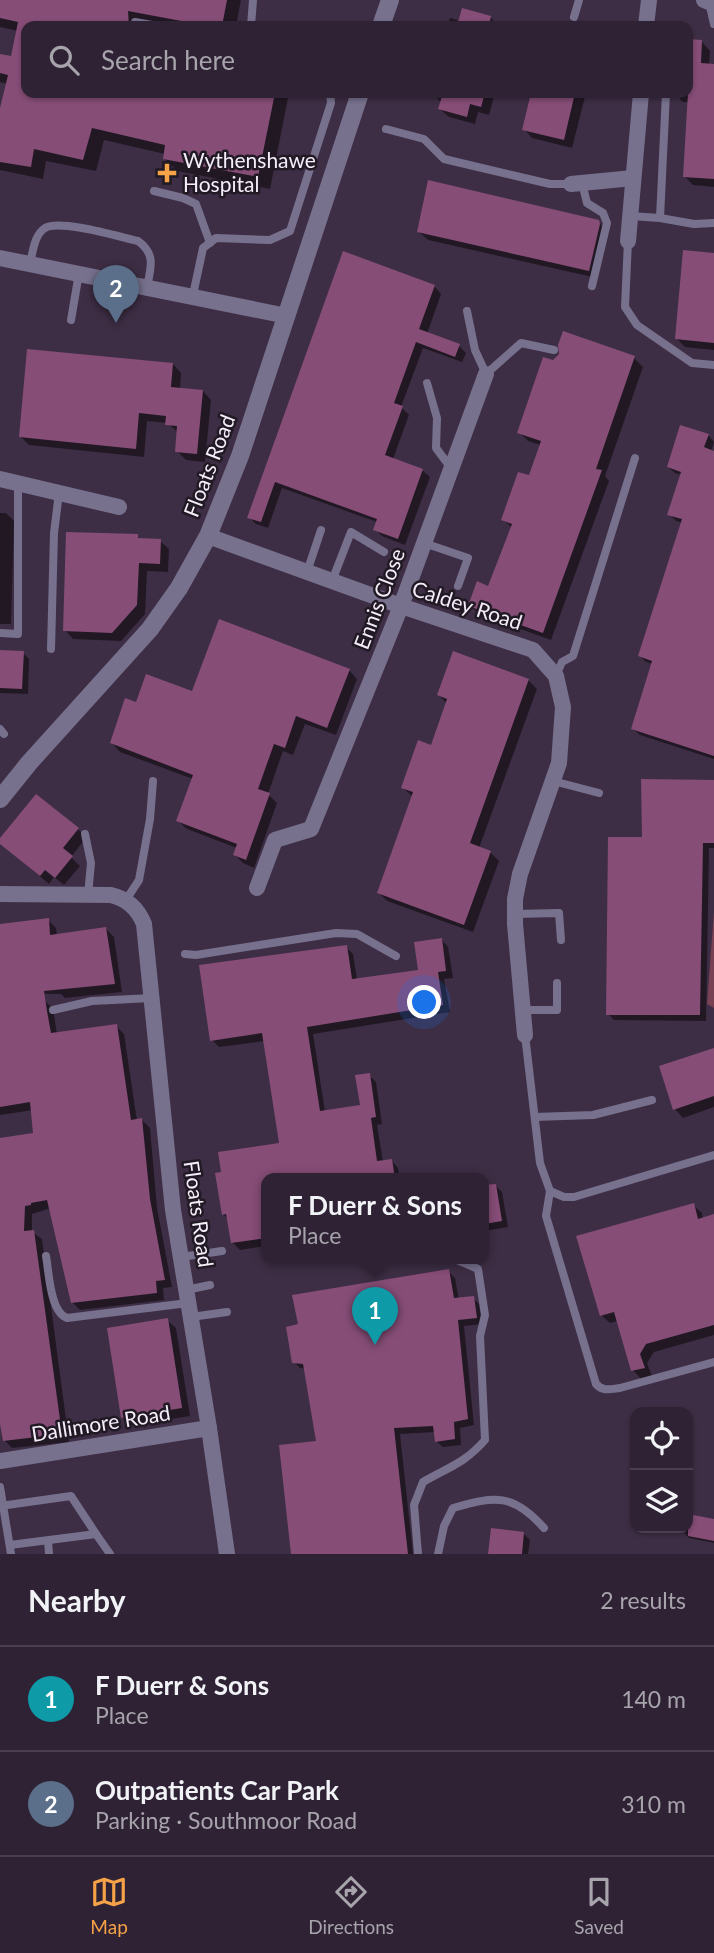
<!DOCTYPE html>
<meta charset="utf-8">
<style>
body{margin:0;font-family:Lato,sans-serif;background:#3a2f40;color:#f1f3f6}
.controls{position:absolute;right:21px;bottom:21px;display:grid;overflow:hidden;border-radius:14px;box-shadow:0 2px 5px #0004}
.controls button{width:63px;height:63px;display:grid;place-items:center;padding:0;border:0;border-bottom:2px solid #493f4f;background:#2e2234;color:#f1f3f6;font:35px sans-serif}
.you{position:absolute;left:425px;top:1003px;width:24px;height:24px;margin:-18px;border:5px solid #fff;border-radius:50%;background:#1a73e8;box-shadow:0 0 0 10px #1a73e833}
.badge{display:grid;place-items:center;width:46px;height:46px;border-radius:50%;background:#f6a248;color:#fff;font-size:23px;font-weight:700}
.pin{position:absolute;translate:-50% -58px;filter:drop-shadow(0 2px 4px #0008)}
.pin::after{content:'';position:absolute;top:37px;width:24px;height:21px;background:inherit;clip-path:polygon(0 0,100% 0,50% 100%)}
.popup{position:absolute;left:261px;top:1173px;width:228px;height:91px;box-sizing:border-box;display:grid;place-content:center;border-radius:14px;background:#2e2234;filter:drop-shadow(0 2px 5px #0005);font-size:23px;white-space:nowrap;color:#a7a4ac}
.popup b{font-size:26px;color:#f1f3f6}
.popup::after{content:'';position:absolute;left:50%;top:100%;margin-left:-14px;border:14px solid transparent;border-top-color:#2e2234}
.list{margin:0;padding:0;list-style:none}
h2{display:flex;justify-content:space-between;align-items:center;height:91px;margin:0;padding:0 28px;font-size:30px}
h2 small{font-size:23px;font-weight:400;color:#a7a4ac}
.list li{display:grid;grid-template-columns:46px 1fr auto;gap:21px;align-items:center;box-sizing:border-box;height:105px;padding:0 28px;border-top:2px solid #493f4f}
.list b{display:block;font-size:26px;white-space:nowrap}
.list p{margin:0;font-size:23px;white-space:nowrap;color:#a7a4ac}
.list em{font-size:23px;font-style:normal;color:#a7a4ac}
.icon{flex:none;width:38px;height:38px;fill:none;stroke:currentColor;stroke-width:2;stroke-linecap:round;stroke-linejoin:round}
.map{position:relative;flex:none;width:714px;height:1554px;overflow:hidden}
.search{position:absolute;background:#2e2234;box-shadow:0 2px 5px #0004;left:21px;right:21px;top:21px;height:77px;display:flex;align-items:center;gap:18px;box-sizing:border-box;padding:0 24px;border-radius:14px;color:#a7a4ac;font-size:26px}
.sheet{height:301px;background:#2e2234}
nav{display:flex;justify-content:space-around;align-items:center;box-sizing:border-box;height:98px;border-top:2px solid #493f4f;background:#2e2234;font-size:19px;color:#a7a4ac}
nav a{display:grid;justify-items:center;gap:4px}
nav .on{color:#f6a248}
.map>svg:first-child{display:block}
</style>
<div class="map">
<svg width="714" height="1554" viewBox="0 0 714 1554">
<rect width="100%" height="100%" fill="#3e2e45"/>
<polygon fill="#784154" points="714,911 714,1008 707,1004"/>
<g fill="#0007">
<polygon points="0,0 241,0 236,26 158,26 133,22 132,26 26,26 26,93 289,93 270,189 177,171 164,158 165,154 104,140 96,171 46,161 43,179 0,170 0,110 8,84 0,82 0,56 12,58 18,31 0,27"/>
<polygon points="490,17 499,26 448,26 450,18 460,21"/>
<polygon points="688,41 702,42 710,51 709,65 714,65 714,187 693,185 685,177 689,102 683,102 674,93 688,93"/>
<polygon points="431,93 495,93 489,115 478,112 475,124 449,117 440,109 442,103"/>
<polygon points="532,93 586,93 572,148 532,138 524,129"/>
<polygon points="598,222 607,231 597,278 428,240 419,232"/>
<polygon points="344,254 434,286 441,294 427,334 459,346 466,353 462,362 423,348 401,407 409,415 393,459 422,470 430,477 405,545 382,536 375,529 377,522 282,488 268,528 256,524 249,517"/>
<polygon points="714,255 714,350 685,347 677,339"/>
<polygon points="564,334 634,358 643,367 605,476 609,481 551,640 479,614 470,606 489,588 512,528 503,519 530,477 541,445 528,441 519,432 554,362 561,354"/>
<polygon points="173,364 181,373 180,389 203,391 211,400 205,462 186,460 177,451 179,433 167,423 147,421 144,457 29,445 21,437"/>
<polygon points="708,435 714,442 711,451 714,452 714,759 640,735 633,729 653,664 646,662 640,656 682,523 676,521 669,514 682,475 675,473 668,467"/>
<polygon points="0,513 6,513 14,521 11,624 0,624"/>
<polygon points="137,536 141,540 160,541 169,549 168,572 147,571 145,614 121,641 73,639 65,630"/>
<polygon points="0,651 23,653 29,659 28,694 0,693"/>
<polygon points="349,670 357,679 336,735 305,724 293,755 283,751 268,794 277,803 254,868 243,863 235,855 237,848 187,829 178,821 193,779 120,752 112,743 137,704 194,693"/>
<polygon points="528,680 537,689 479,848 490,852 499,861 473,932 387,901 379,893 412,796 403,788 432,747 447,704 439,695"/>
<polygon points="714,782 714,848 709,848 706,1021 614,1020 608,1014 644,839"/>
<polygon points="78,829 86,838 71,857 80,866 64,885 54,877 49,884 0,842"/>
<polygon points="48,920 56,928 57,936 106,929 114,937 122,992 65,998 61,994 0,993 0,926"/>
<polygon points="441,939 448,947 453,978 444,979 450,1012 313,1034 325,1112 362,1107 369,1075 376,1082 382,1124 377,1125 383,1162 391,1160 398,1168 400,1179 266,1179 266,1246 240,1250 233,1243 229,1220 223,1214 281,1145 265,1041 219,1047 212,1040 346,947 353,954 357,980 420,971"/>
<polygon points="45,1001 53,1009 57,1034 116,1026 124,1034 137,1121 142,1120 150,1128 157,1208 172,1287 163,1288 164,1300 80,1310 72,1302 51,1208 32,1214 32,1232 42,1239 69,1442 12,1448 4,1440 0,1412 0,1139 35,1135 33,1110 0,1115 0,1008"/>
<polygon points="714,1050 714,1107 683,1118 675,1109"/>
<polygon points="495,1185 502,1192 508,1227 484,1231 484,1187"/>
<polygon points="693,1205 702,1213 703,1219 714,1216 714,1335 654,1352 647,1363 652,1376 641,1379 633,1370 618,1321 610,1323 601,1315"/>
<polygon points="448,1271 455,1278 459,1300 473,1298 479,1304 482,1324 464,1326 474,1425 460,1428 461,1445 443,1447 436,1441 435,1432 400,1434 413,1554 293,1554 318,1443 306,1369 300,1368 294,1362"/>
<polygon points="167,1320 176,1328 190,1416 132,1425 123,1417"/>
<polygon points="688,1516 714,1521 714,1543 689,1538 685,1534"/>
<polygon points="524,1534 530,1540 528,1554 490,1554"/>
</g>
<g fill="#864d77">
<polygon points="0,0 227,0 222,26 208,26 128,11 129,26 26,26 26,93 275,93 258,177 163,159 165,145 92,128 83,160 34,149 31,167 0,162 0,108 8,75 0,73 0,54 11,56 18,22 0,18"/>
<polygon points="462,8 491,16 489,26 457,26"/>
<polygon points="688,39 702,40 701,63 714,64 714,179 683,177 688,93"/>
<polygon points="443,93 485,93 481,107 470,104 467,117 438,109"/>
<polygon points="531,93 575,93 564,140 522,130"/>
<polygon points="428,180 599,220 600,224 589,271 417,232"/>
<polygon points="683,250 714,253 714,343 675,339"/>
<polygon points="343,251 435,285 419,329 460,344 455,357 416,342 394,403 403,406 385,455 423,469 398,539 373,530 377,519 275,482 261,522 247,518"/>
<polygon points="563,331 635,356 596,469 602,470 543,633 468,606 477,581 488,586 512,524 501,520 518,472 529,475 541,441 517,433 543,357 553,360 559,354 558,345"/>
<polygon points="27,349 173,363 171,387 203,390 197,454 175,452 177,426 165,425 166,416 139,413 136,449 19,437"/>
<polygon points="680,425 709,434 704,447 714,451 714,756 631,729 652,661 638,656 682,519 667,515 681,472 667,467"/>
<polygon points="66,532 138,534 138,538 161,539 160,564 139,563 137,605 112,633 63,631"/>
<polygon points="219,619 350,669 327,728 296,716 285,748 274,744 258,789 270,793 246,860 233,855 237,844 176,821 193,775 110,743 125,698 136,702 146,674 192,691"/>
<polygon points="0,650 24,651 22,689 0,688"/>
<polygon points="453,651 529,679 470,843 491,851 464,925 377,893 413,792 401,788 418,740 431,745 447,699 437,695"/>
<polygon points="641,779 714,780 714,843 703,843 700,1015 606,1015 608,837 642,837"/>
<polygon points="36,794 79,828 63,848 73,856 55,878 45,870 40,876 0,844 0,838"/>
<polygon points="49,918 50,935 106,927 115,984 44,991 47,1011 51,1033 117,1024 131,1120 142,1118 150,1199 165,1280 156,1281 157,1293 71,1303 47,1200 31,1203 31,1205 25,1206 24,1231 34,1230 62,1434 3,1441 0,1424 0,1138 33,1133 30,1102 0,1107 0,924"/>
<polygon points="442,938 446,971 438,972 443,1005 307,1027 320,1111 360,1105 355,1075 370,1073 376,1117 371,1118 377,1161 392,1159 395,1179 267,1179 267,1238 231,1243 226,1214 222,1215 215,1173 221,1172 218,1152 279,1143 262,1033 210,1041 199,965 347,945 352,979 418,970 414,942"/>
<polygon points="714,1048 714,1096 673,1110 659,1066"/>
<polygon points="496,1184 502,1221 484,1224 484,1185"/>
<polygon points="694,1203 698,1219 714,1214 714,1325 646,1344 640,1354 645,1368 631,1371 614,1312 600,1316 576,1236"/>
<polygon points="449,1269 454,1298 474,1296 477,1318 458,1320 468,1419 454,1422 455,1439 435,1442 433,1426 394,1428 408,1554 291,1554 279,1445 316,1441 303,1364 292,1363 286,1327 298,1324 292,1295"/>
<polygon points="168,1318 182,1408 121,1418 107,1328"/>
<polygon points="688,1514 714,1519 714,1541 688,1536"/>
<polygon points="491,1528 524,1532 522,1554 488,1554"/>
</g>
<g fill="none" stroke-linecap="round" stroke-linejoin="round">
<g stroke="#77718e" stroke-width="8">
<polyline points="709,2 714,24"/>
<polyline points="574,17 579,0"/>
<polyline points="135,22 158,26"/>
<polyline points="251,26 253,0"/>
<polyline points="386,129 424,139 444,159 550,184 571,184"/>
<polyline points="582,183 587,203 603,213 607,223 592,286"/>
<polyline points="154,191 183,198 196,204 210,243"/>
<polyline points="630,216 660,218 666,93"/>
<polyline points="660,218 694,224 714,223"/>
<polyline points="628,241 625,307 637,325 692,363 714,365"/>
<path d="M30,263C33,252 34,235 45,228C60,219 120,237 138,241C156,254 151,267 147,287"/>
<polyline points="193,295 203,248 216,238 270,240 290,231 331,103 330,93"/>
<polyline points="467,311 475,350 486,374 521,343 554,350"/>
<polyline points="71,320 79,273"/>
<polyline points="427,383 437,418 436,448 451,468"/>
<polyline points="424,543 468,558 458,586"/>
<polyline points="307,572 321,530"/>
<polyline points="332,581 351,532 384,552"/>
<polyline points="0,633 18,634 18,483"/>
<polyline points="51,649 54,533 59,493"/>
<polyline points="556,676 562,662 573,656 635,458"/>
<polyline points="0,729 4,734"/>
<polyline points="553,781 599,793"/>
<polyline points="85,834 91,863 88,895"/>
<polyline points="126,900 139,880 150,819 153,781"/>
<polyline points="515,914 559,913 561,940"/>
<polyline points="185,954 196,955 336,933 357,934 396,956"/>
<polyline points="53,1010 92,1001 152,998"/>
<polyline points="523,1010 557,1010 557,983"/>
<path d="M525,1035L540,1163L550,1191L546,1216L596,1384C603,1392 611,1389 620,1388L714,1362"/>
<polyline points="535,1117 593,1115 652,1100"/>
<polyline points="550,1191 564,1197 574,1197 714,1155"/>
<path d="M46,1256C49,1272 50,1312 67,1318L188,1303"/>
<polyline points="181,1257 222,1251"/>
<polyline points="186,1290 210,1285"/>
<polyline points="191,1317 227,1312"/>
<polyline points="0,1487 11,1554"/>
<polyline points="0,1506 71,1496 96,1534 10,1545"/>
<polyline points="96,1534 110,1554"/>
<polyline points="48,1541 49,1554"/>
<path d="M418,1554L414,1505L423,1482C449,1467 465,1463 485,1440L480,1336L485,1315L478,1269L455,1259"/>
<path d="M438,1554L444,1526L453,1508C495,1496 513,1493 544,1528"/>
</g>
<g stroke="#77718e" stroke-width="16">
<polyline points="704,0 709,2"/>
<polyline points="646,26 649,0"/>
<polyline points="571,184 633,178"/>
<polyline points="628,241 641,93"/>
<polyline points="0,258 287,316"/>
<polyline points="0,479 119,507"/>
<polyline points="208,536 401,606 533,650 556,676 563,707 559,763 520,874 515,899 515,924 525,1035"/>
<polyline points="257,888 275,840 311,829 401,606 486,374"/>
<path d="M0,894L111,895C128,899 138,909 144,924L173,1210L209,1428L227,1554"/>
<polyline points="0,1461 209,1428"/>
</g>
<g stroke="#77718e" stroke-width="18">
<polyline points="381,26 390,0"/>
<polyline points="0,799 29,763 150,629 179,588 208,536 240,456 360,93"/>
</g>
</g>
<path fill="#f6a248" stroke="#211a24" stroke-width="2.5" d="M163.5 162.5h7v7h7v7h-7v7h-7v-7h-7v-7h7z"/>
<g text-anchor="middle" stroke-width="5" stroke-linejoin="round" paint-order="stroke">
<g font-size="21" fill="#f6edfb" stroke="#211a24" text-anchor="start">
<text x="183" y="168">Wythenshawe<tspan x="183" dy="24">Hospital</tspan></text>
</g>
<g font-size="21" fill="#f6edfb" stroke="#211a24">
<text transform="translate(210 466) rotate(-69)" y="7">Floats Road</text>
<text transform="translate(380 599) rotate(-69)" y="7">Ennis Close</text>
<text transform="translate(467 606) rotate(18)" y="7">Caldey Road</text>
<text transform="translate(198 1214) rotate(82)" y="7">Floats Road</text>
<text transform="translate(101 1424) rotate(-9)" y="7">Dallimore Road</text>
</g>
</g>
</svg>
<div class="controls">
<button><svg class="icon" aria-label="locate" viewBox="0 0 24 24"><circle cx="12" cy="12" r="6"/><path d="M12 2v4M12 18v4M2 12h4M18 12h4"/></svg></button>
<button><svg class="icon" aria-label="layers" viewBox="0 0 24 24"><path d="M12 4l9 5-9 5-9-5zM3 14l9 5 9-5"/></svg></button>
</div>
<div class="you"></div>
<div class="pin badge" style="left:375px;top:1345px;background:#0f9aa8">1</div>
<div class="popup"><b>F Duerr &amp; Sons</b>Place</div>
<div class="pin badge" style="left:116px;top:323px;background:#5c6f8a">2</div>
<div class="search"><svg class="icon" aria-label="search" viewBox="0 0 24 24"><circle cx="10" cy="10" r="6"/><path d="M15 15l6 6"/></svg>Search here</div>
</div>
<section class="sheet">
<h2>Nearby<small>2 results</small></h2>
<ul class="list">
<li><span class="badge" style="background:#0f9aa8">1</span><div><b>F Duerr &amp; Sons</b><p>Place</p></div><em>140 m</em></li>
<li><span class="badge" style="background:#5c6f8a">2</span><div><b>Outpatients Car Park</b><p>Parking · Southmoor Road</p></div><em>310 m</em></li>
</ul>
</section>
<nav>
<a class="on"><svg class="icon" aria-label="map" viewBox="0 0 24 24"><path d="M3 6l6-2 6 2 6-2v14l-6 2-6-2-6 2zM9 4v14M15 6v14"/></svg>Map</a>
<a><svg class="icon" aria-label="directions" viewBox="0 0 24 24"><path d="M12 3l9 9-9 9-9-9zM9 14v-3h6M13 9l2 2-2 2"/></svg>Directions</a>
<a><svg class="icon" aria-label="saved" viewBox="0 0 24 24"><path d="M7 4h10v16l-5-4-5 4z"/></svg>Saved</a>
</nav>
